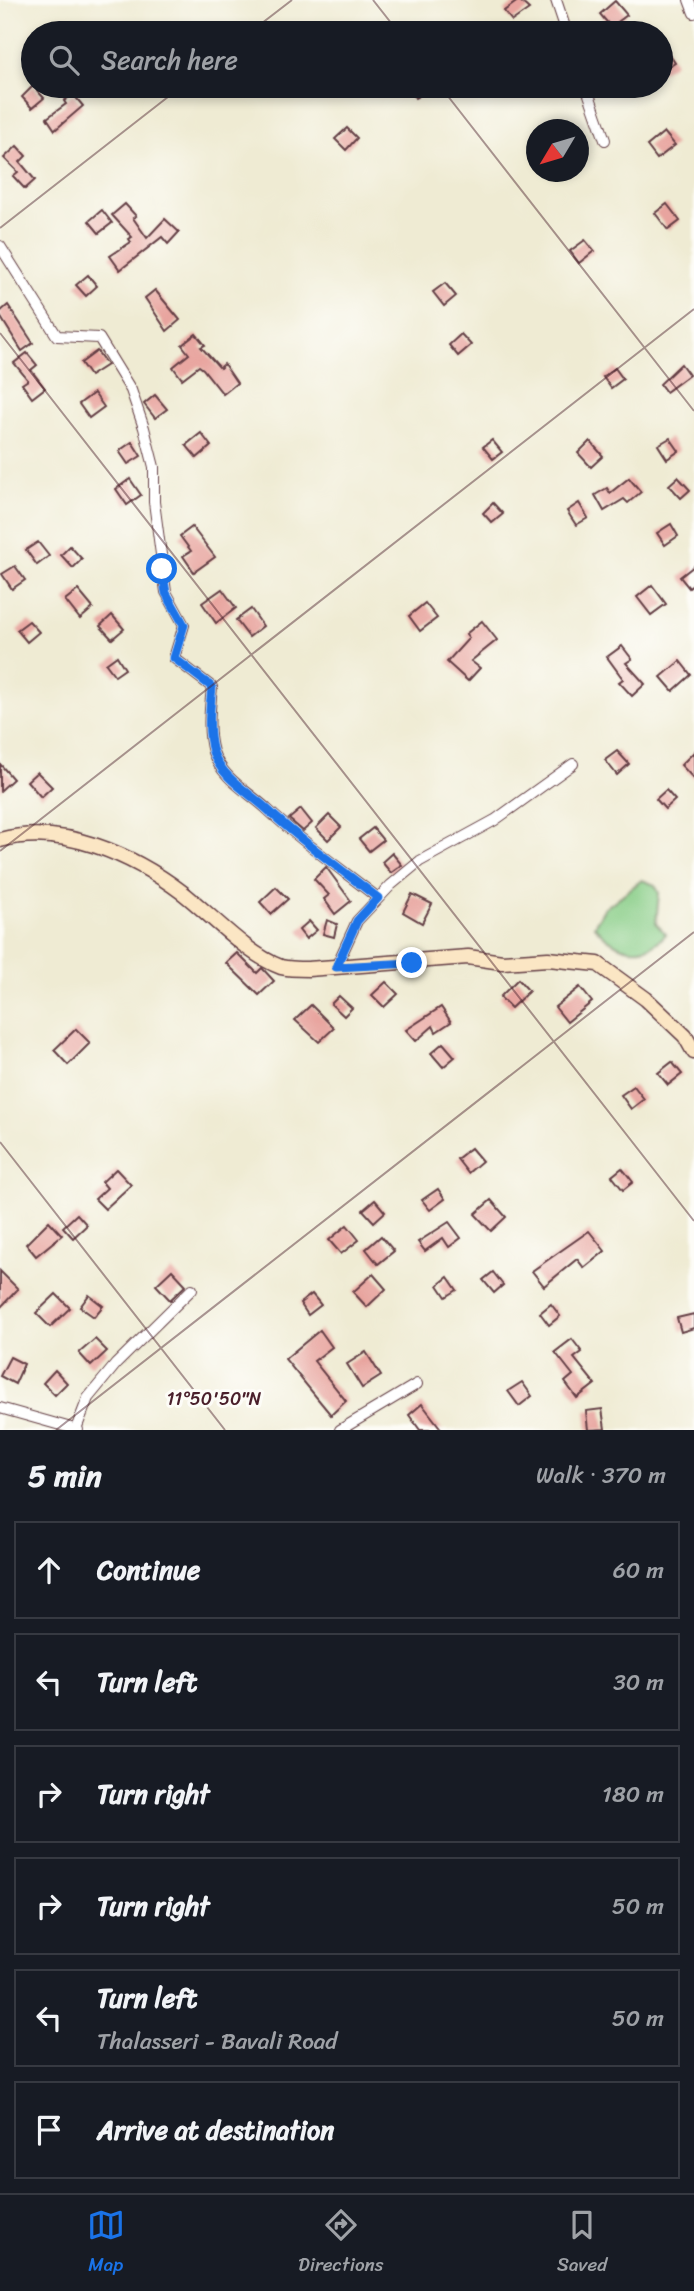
<!DOCTYPE html>
<meta charset="utf-8">
<style>
body{margin:0;font-family:Sriracha,sans-serif;background:#242831;color:#f1f3f6}
.compass{position:absolute;left:526px;top:119px;width:63px;height:63px;border-radius:50%;background:#171b24;box-shadow:0 4px 10px #0003;rotate:232deg}
.stop{position:absolute;width:21px;height:21px;margin:-16px;border:5px solid #1a73e8;border-radius:50%;background:#fff}
.stop.end{background:#1a73e8;border-color:#fff;box-shadow:0 2px 7px #0008}
.list{margin:0;padding:0;list-style:none}
h2{display:flex;justify-content:space-between;align-items:center;height:91px;margin:0;padding:0 28px;font-size:30px}
h2 small{font-size:23px;font-weight:400;color:#9ea1a6}
.list li{display:grid;grid-template-columns:46px 1fr auto;gap:21px;align-items:center;box-sizing:border-box;height:98px;margin:0 14px 14px;padding:0 14px;border:2px solid #363941;border-radius:0px}
.list b{display:block;font-size:26px;white-space:nowrap}
.list p{margin:0;font-size:23px;white-space:nowrap;color:#9ea1a6}
.list em{font-size:23px;font-style:normal;color:#9ea1a6}
.icon{flex:none;width:38px;height:38px;fill:none;stroke:currentColor;stroke-width:2;stroke-linecap:round;stroke-linejoin:round}
.map{position:relative;flex:none;width:694px;height:1430px;overflow:hidden}
.search{position:absolute;background:#171b24;box-shadow:0 4px 10px #0003;left:21px;right:21px;top:21px;height:77px;display:flex;align-items:center;gap:18px;box-sizing:border-box;padding:0 24px;border-radius:38px;color:#9ea1a6;font-size:26px}
.sheet{height:763px;background:#171b24}
nav{display:flex;justify-content:space-around;align-items:center;box-sizing:border-box;height:98px;border-top:2px solid #363941;background:#171b24;font-size:19px;color:#9ea1a6}
nav a{display:grid;justify-items:center;gap:4px}
nav .on{color:#1a73e8}
.map>svg:first-child{display:block}
</style>
<div class="map">
<svg width="694" height="1430" viewBox="0 0 694 1430">
<rect width="100%" height="100%" fill="#fdfcf7"/>
<filter id="ink" filterUnits="userSpaceOnUse"><feTurbulence type="fractalNoise" baseFrequency=".0143" numOctaves="2"/><feDisplacementMap in="SourceGraphic" scale="14" xChannelSelector="R" yChannelSelector="G"/><feConvolveMatrix kernelMatrix="1 2 1 2 8 2 1 2 1" color-interpolation-filters="sRGB"/></filter>
<filter id="wash" filterUnits="userSpaceOnUse"><feTurbulence type="fractalNoise" baseFrequency=".00686" numOctaves="4" result="noise"/><feDisplacementMap in="SourceGraphic" scale="28" xChannelSelector="R" yChannelSelector="G"/><feGaussianBlur stdDeviation="1.57" result="paint"/><feColorMatrix in="noise" values="0 0 0 0 0 0 0 0 0 0 0 0 0 0 0 0 0 1.4 0 .05"/><feComposite in="paint" operator="in"/></filter>
<g filter="url(#wash)">
<rect width="100%" height="100%" fill="#efebd3"/>
<path fill="#89ce88" stroke="#6a765a" stroke-width="2" d="M642,880L655,885L659,893L656,924L666,934C643,960 615,950 594,926L604,909Z"/>
<g id="blocks">
<g fill="#e8a49f">
<polygon points="519,0 529,9 512,21 504,11"/>
<polygon points="615,1 627,15 611,27 600,14"/>
<polygon points="666,49 675,63 661,72 661,53"/>
<polygon points="33,86 44,98 32,108 22,97"/>
<polygon points="409,86 437,86 415,98"/>
<polygon points="73,94 83,106 55,130 47,118 66,104 64,101"/>
<polygon points="347,128 357,138 346,150 335,139"/>
<polygon points="664,132 675,145 657,159 647,146"/>
<polygon points="17,146 26,156 20,162 35,180 25,189 13,176 18,172 4,158"/>
<polygon points="125,204 136,216 133,218 147,238 165,219 179,232 168,244 162,237 120,270 110,256 131,242 129,239 132,237 112,215"/>
<polygon points="667,204 680,221 668,230 655,213"/>
<polygon points="102,210 112,223 99,233 89,221"/>
<polygon points="585,240 594,251 579,263 570,251"/>
<polygon points="88,275 97,286 86,296 76,285"/>
<polygon points="445,283 456,296 444,306 433,292"/>
<polygon points="155,290 180,320 167,331 145,298"/>
<polygon points="8,305 33,343 22,351 0,316 0,312"/>
<polygon points="196,334 205,345 201,347 220,368 224,364 237,383 223,394 203,369 199,366 182,379 173,367 189,354 182,345"/>
<polygon points="461,334 471,345 458,356 449,345"/>
<polygon points="97,351 107,365 90,376 81,363"/>
<polygon points="27,353 37,365 31,370 45,388 32,398 22,384 28,380 14,363"/>
<polygon points="681,364 689,375 666,392 660,384"/>
<polygon points="615,368 623,379 611,388 603,377"/>
<polygon points="94,393 104,407 89,418 79,404"/>
<polygon points="155,395 167,409 155,418 144,404"/>
<polygon points="201,433 211,446 197,458 186,445"/>
<polygon points="670,438 679,451 667,459 658,445"/>
<polygon points="492,440 502,452 493,459 483,447"/>
<polygon points="590,441 603,456 591,467 578,453"/>
<polygon points="132,442 141,456 128,464 119,451"/>
<polygon points="678,477 690,490 681,498 669,485"/>
<polygon points="629,478 641,492 628,503 624,499 604,511 595,495 607,488 610,493"/>
<polygon points="130,479 141,495 127,505 116,489"/>
<polygon points="493,503 503,514 492,523 483,513"/>
<polygon points="579,503 588,518 576,525 567,511"/>
<polygon points="671,524 678,536 665,545 657,533"/>
<polygon points="192,527 215,557 194,572 183,556 191,551 180,536"/>
<polygon points="38,542 49,556 37,565 26,550"/>
<polygon points="70,546 82,559 73,568 61,555"/>
<polygon points="15,566 25,580 12,589 2,574"/>
<polygon points="694,566 694,584 689,588 680,577"/>
<polygon points="652,585 666,604 651,615 637,597"/>
<polygon points="222,589 236,608 216,623 202,603"/>
<polygon points="78,590 93,608 80,619 65,600"/>
<polygon points="425,603 437,618 420,631 409,616"/>
<polygon points="251,609 263,626 249,637 236,620"/>
<polygon points="112,615 124,629 112,639 100,626"/>
<polygon points="29,621 39,632 27,642 17,630"/>
<polygon points="482,621 497,640 471,661 480,668 468,681 447,662 469,638 466,634"/>
<polygon points="622,646 632,659 626,663 645,684 632,696 619,682 623,679 607,657"/>
<polygon points="117,656 125,669 115,676 106,664"/>
<polygon points="680,661 691,675 673,691 661,677"/>
<polygon points="617,751 629,764 617,775 605,760"/>
<polygon points="694,752 694,779 681,765"/>
<polygon points="0,764 13,779 0,791"/>
<polygon points="37,772 52,787 41,797 27,781"/>
<polygon points="666,790 675,800 665,809 656,799"/>
<polygon points="301,809 312,823 303,831 289,819"/>
<polygon points="329,815 341,827 328,840 316,828"/>
<polygon points="373,828 383,840 369,851 359,839"/>
<polygon points="392,853 402,865 391,873 382,862"/>
<polygon points="326,867 351,901 335,914 324,899 329,895 314,879"/>
<polygon points="276,887 288,899 271,914 260,902"/>
<polygon points="412,894 432,904 422,923 403,912"/>
<polygon points="327,920 337,924 334,937 323,934"/>
<polygon points="309,921 317,930 306,939 299,930"/>
<polygon points="237,953 257,973 262,968 274,981 259,995 226,963"/>
<polygon points="518,979 529,991 511,1008 500,997"/>
<polygon points="386,982 398,994 384,1007 372,995"/>
<polygon points="580,987 592,1002 567,1022 555,1007"/>
<polygon points="339,996 352,1008 344,1016 331,1004"/>
<polygon points="311,1005 334,1028 319,1042 295,1020"/>
<polygon points="441,1007 451,1022 436,1032 433,1026 416,1041 406,1030"/>
<polygon points="76,1029 90,1043 68,1065 54,1050"/>
<polygon points="443,1043 455,1057 443,1067 431,1053"/>
<polygon points="672,1062 682,1074 668,1085 658,1073"/>
<polygon points="634,1086 644,1099 631,1109 621,1095"/>
<polygon points="471,1148 482,1161 468,1173 457,1159"/>
<polygon points="622,1168 633,1182 623,1190 612,1176"/>
<polygon points="116,1169 131,1185 105,1209 95,1199 107,1188 102,1182"/>
<polygon points="438,1189 445,1199 430,1210 422,1200"/>
<polygon points="375,1200 385,1212 374,1222 363,1210"/>
<polygon points="491,1200 506,1217 491,1231 475,1214"/>
<polygon points="77,1214 87,1225 73,1238 63,1227"/>
<polygon points="49,1221 62,1235 36,1256 26,1244"/>
<polygon points="449,1222 461,1238 449,1247 443,1238 425,1251 418,1242"/>
<polygon points="347,1225 359,1240 341,1254 329,1240"/>
<polygon points="589,1231 605,1251 584,1268 577,1259 544,1286 532,1271"/>
<polygon points="381,1236 394,1251 378,1264 366,1249"/>
<polygon points="172,1270 186,1285 170,1300 156,1285"/>
<polygon points="0,1271 18,1289 0,1308"/>
<polygon points="493,1272 503,1285 494,1293 483,1280"/>
<polygon points="373,1274 386,1289 367,1307 353,1292"/>
<polygon points="448,1277 457,1290 446,1297 438,1285"/>
<polygon points="56,1294 70,1308 50,1327 36,1313"/>
<polygon points="312,1294 321,1305 308,1315 300,1303"/>
<polygon points="89,1295 103,1306 94,1317 80,1307"/>
<polygon points="551,1304 560,1316 549,1325 540,1313"/>
<polygon points="694,1314 694,1328 681,1332 677,1318"/>
<polygon points="320,1330 332,1347 314,1361 346,1401 331,1415 285,1359"/>
<polygon points="95,1339 107,1351 91,1366 79,1353"/>
<polygon points="572,1339 582,1352 574,1358 595,1384 577,1398 565,1382 573,1375 555,1352"/>
<polygon points="366,1352 381,1376 362,1388 347,1364"/>
<polygon points="10,1357 24,1364 15,1384 0,1376"/>
<polygon points="55,1370 67,1383 55,1395 43,1383"/>
<polygon points="522,1382 532,1396 519,1406 508,1391"/>
<polygon points="422,1404 442,1430 420,1430 409,1415"/>
<polygon points="602,1409 605,1429 588,1430 586,1411"/>
</g>
</g>
</g>
<g filter="url(#ink)">
<use href="#blocks" fill-opacity="0" stroke="#633e44" stroke-width="2"/>
<g fill="none" stroke-linecap="round" stroke-linejoin="round">
<defs>
<g id="street">
<polyline points="556,0 567,33"/>
<polyline points="689,0 694,13"/>
<polyline points="586,86 605,140"/>
<path d="M0,246L57,336L99,338L131,390L144,428L154,467V502L166,592L184,625L174,658L212,687C210,707 207,732 213,752C222,779 249,792 268,810C302,842 341,869 378,898"/>
<polyline points="336,967 357,921 391,885 420,861 495,820 573,764"/>
<polyline points="0,1408 78,1430"/>
<polyline points="76,1429 88,1398 116,1364 192,1289"/>
<polyline points="340,1430 417,1384"/>
</g>
<path id="secondary" d="M0,840C63,823 133,855 183,893C211,915 248,955 281,967C289,969 299,969 308,969L468,957L502,962L548,959L598,964L646,999L685,1036L694,1052"/>
</defs>
<use href="#street" stroke="#633e44" stroke-width="12"/>
<use href="#secondary" stroke="#633e44" stroke-width="17"/>
<use href="#street" stroke="#fff" stroke-width="10"/>
<use href="#secondary" stroke="#fbe6c4" stroke-width="14"/>
</g>
</g>
<g fill="none" stroke-linecap="round" stroke-linejoin="round" filter="url(#ink)">
<path stroke="#1a73e8" stroke-width="9" d="M162,569L166,593L184,625L174,658L212,687C210,707 207,732 213,752C222,779 249,792 268,810C302,842 341,869 378,898L357,921L336,967L412,963"/>
</g>
<path fill="none" stroke="#4a1f2b" stroke-width="2" stroke-opacity="0.45" d="M373,0L399,33M249,33L292,0M440,86L694,411M0,228L182,86M0,333L694,1221M0,851L694,309M0,1142L225,1430M56,1430L694,932"/>
<g font-size="18" text-anchor="middle" fill="#4a1f2b" stroke="#fdfcf7" stroke-width="6" stroke-linejoin="round" paint-order="stroke">
<text x="214" y="1405">11°50'50"N</text>
</g>
</svg>
<svg class="compass" viewBox="-18 -18 36 36"><path d="M0-13l5 13h-10z" fill="#e53935"/><path d="M0 13l5-13h-10z" fill="#9ea1a6"/></svg>
<div class="stop" style="left:162px;top:569px"></div>
<div class="stop end" style="left:412px;top:963px"></div>
<div class="search"><svg class="icon" aria-label="search" viewBox="0 0 24 24"><circle cx="10" cy="10" r="6"/><path d="M15 15l6 6"/></svg>Search here</div>
</div>
<section class="sheet">
<h2>5 min<small>Walk · 370 m</small></h2>
<ul class="list">
<li><svg class="icon" aria-label="ahead" viewBox="0 0 24 24"><path d="M12 20V5M6 11l6-6 6 6"/></svg><div><b>Continue</b></div><em>60 m</em></li>
<li><svg class="icon" aria-label="left" viewBox="0 0 24 24"><path d="M17 20v-9H6M10 6l-5 5 5 5"/></svg><div><b>Turn left</b></div><em>30 m</em></li>
<li><svg class="icon" aria-label="right" viewBox="0 0 24 24"><path d="M7 20v-9h11M14 6l5 5-5 5"/></svg><div><b>Turn right</b></div><em>180 m</em></li>
<li><svg class="icon" aria-label="right" viewBox="0 0 24 24"><path d="M7 20v-9h11M14 6l5 5-5 5"/></svg><div><b>Turn right</b></div><em>50 m</em></li>
<li><svg class="icon" aria-label="left" viewBox="0 0 24 24"><path d="M17 20v-9H6M10 6l-5 5 5 5"/></svg><div><b>Turn left</b><p>Thalasseri - Bavali Road</p></div><em>50 m</em></li>
<li><svg class="icon" aria-label="arrive" viewBox="0 0 24 24"><path d="M6 21V4h12l-3 4 3 4H6"/></svg><div><b>Arrive at destination</b></div></li>
</ul>
</section>
<nav>
<a class="on"><svg class="icon" aria-label="map" viewBox="0 0 24 24"><path d="M3 6l6-2 6 2 6-2v14l-6 2-6-2-6 2zM9 4v14M15 6v14"/></svg>Map</a>
<a><svg class="icon" aria-label="directions" viewBox="0 0 24 24"><path d="M12 3l9 9-9 9-9-9zM9 14v-3h6M13 9l2 2-2 2"/></svg>Directions</a>
<a><svg class="icon" aria-label="saved" viewBox="0 0 24 24"><path d="M7 4h10v16l-5-4-5 4z"/></svg>Saved</a>
</nav>
